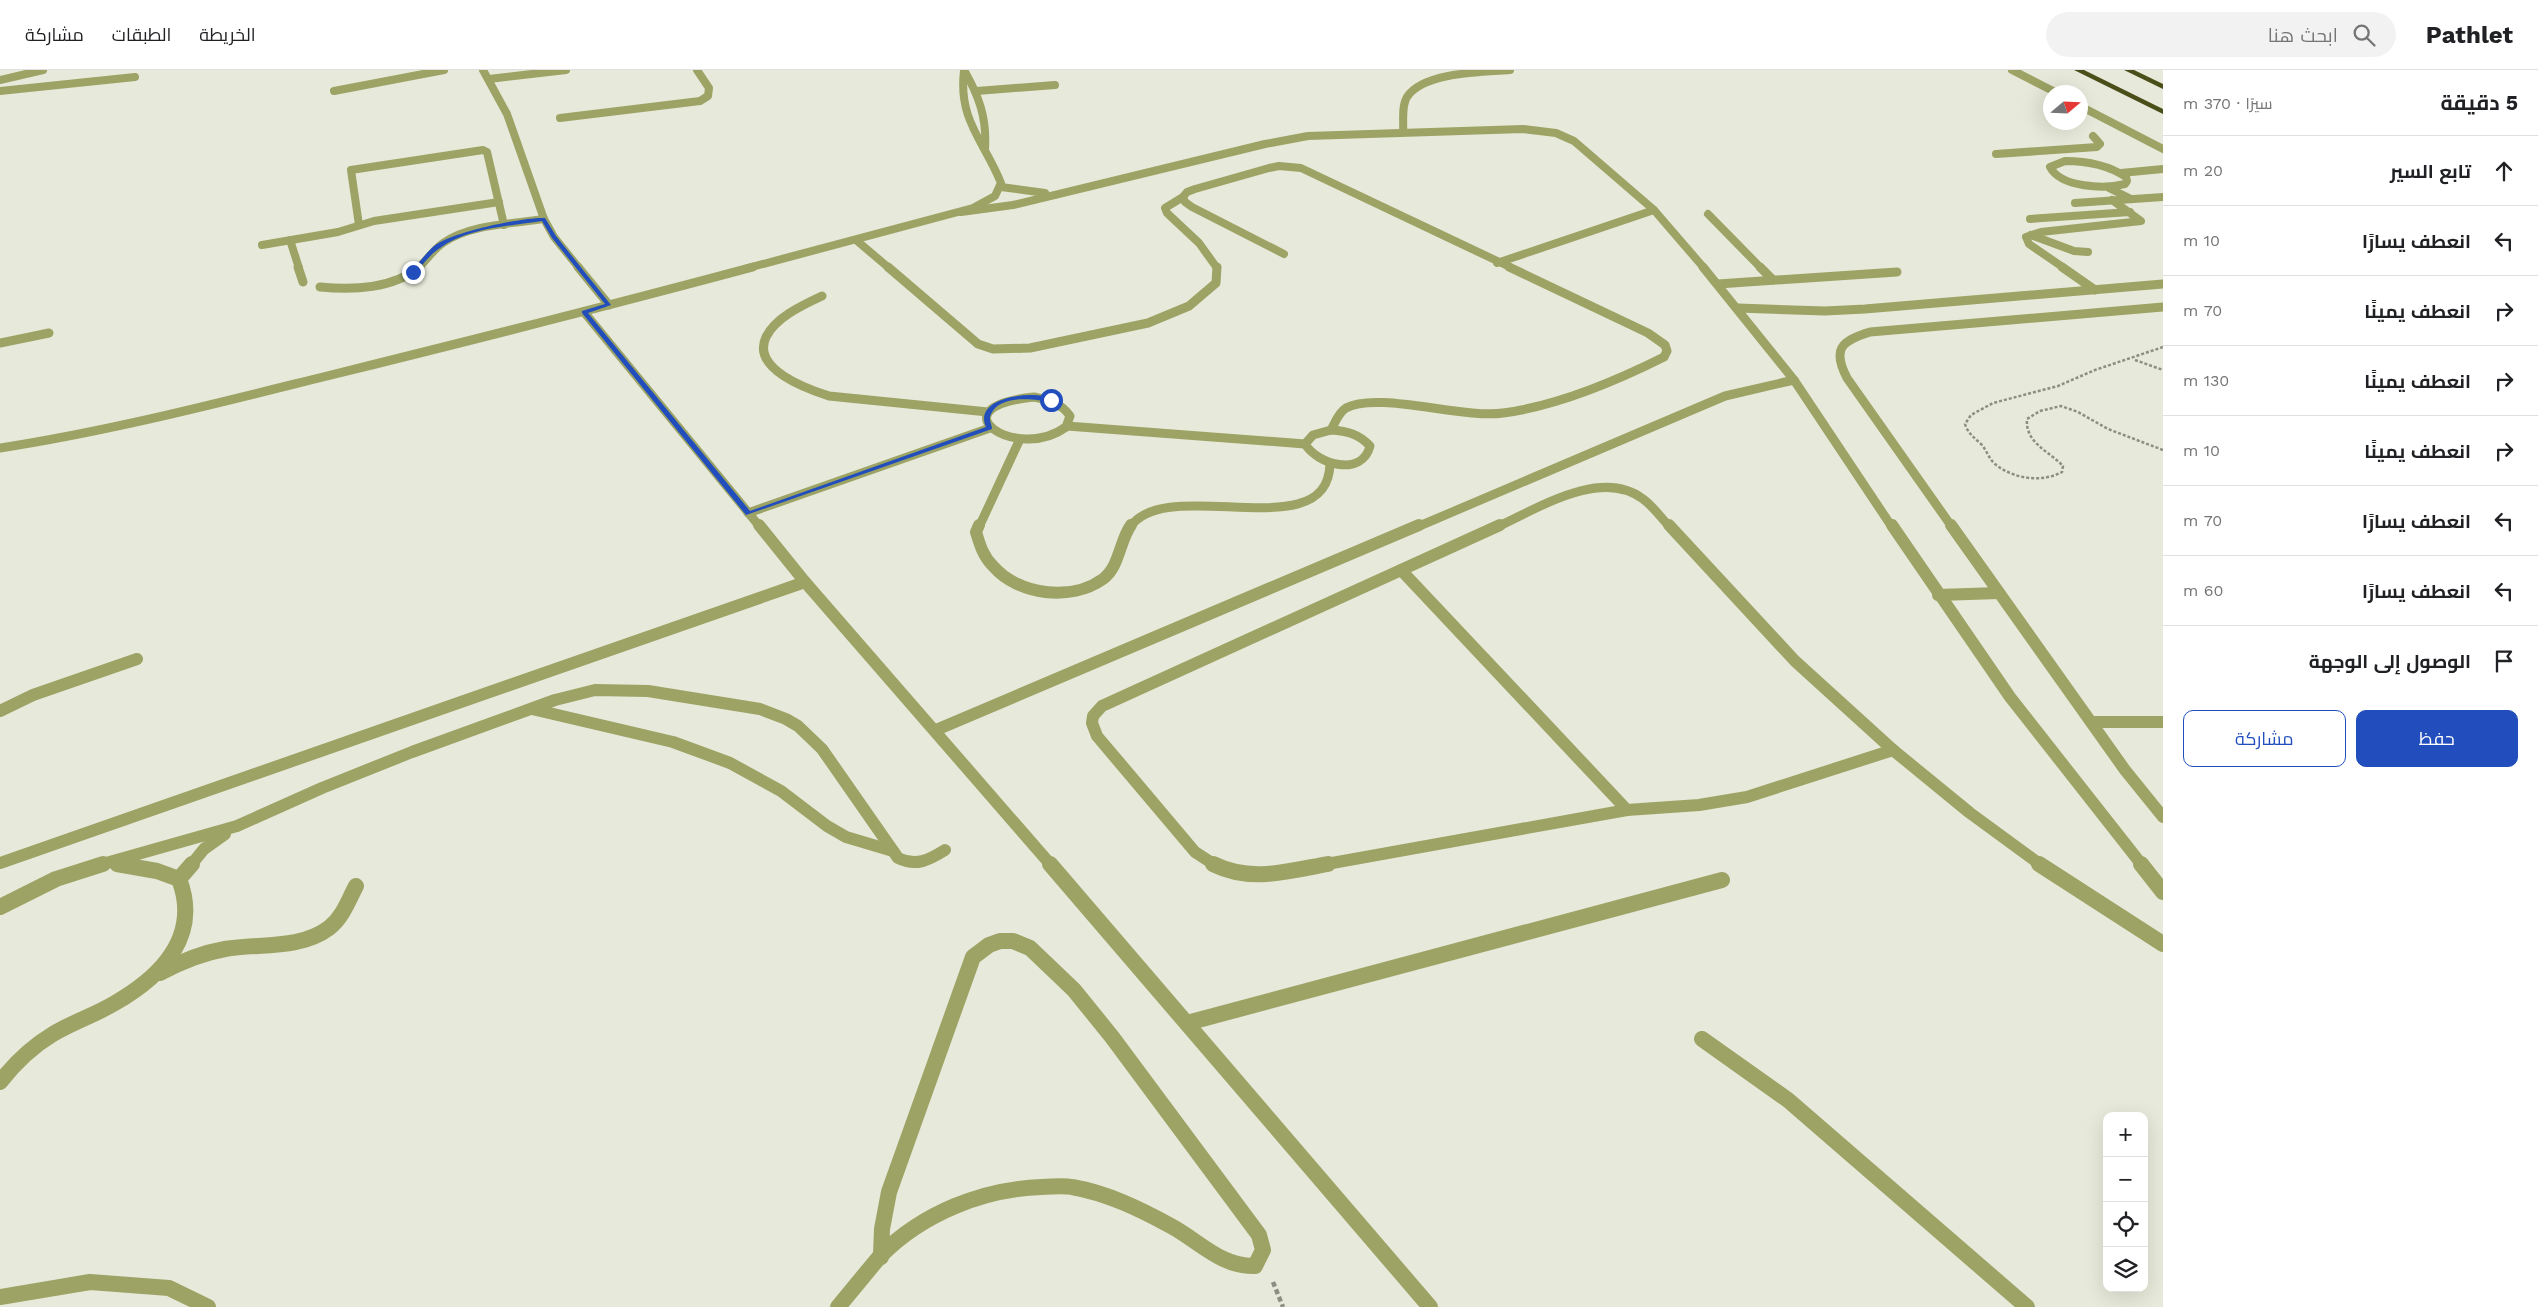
<!DOCTYPE html>
<html lang="ar">
<meta charset="utf-8">
<style>
body{margin:0;font-family:"Work Sans",Cairo,sans-serif;background:#f2f2f2;color:#202124;direction:rtl}
.controls{position:absolute;right:15px;bottom:15px;display:grid;overflow:hidden;border-radius:10px;box-shadow:0 5px 20px #0002}
.controls button{width:45px;height:45px;display:grid;place-items:center;padding:0;border:0;border-bottom:1px solid #e0e0e0;background:#fff;color:#202124;font:25px sans-serif}
.compass{position:absolute;left:2043px;top:15px;width:45px;height:45px;border-radius:50%;background:#fff;box-shadow:0 5px 20px #0002;rotate:71deg}
.stop{position:absolute;width:15px;height:15px;margin:-11px;border:4px solid #214ebc;border-radius:50%;background:#fff}
.stop.end{background:#214ebc;border-color:#fff;box-shadow:0 1px 5px #0008}
.list{margin:0;padding:0;list-style:none}
h2{display:flex;justify-content:space-between;align-items:center;height:65px;margin:0;padding:0 20px;font-size:21px}
h2 small{font-size:16px;font-weight:400;color:#757577}
.list li{display:grid;grid-template-columns:32px 1fr auto;gap:15px;align-items:center;box-sizing:border-box;height:70px;padding:0 20px;border-top:1px solid #e0e0e0}
.list b{display:block;font-size:19px;white-space:nowrap}
.list em{font-size:16px;font-style:normal;color:#757577}
.actions{display:flex;gap:10px;padding:15px 20px}
.actions a{flex:1;padding:11px 0;border:1px solid #214ebc;border-radius:10px;text-align:center;font-size:18px;color:#214ebc}
.actions .main{background:#214ebc;color:#fff}
.icon{flex:none;width:28px;height:28px;fill:none;stroke:currentColor;stroke-width:2;stroke-linecap:round;stroke-linejoin:round}
.map{position:relative;flex:none;width:2163px;height:1237px;overflow:hidden;direction:ltr}
header{display:flex;align-items:center;gap:30px;box-sizing:border-box;height:70px;padding:0 25px;background:#fff;border-bottom:1px solid #e0e0e0}
header strong{font-size:24px}
nav{display:flex;gap:28px;margin-inline-start:auto;font-size:18px}
.search{width:350px;height:45px;background:#f2f2f2;display:flex;align-items:center;gap:12px;box-sizing:border-box;padding:0 18px;border-radius:28px;color:#757577;font-size:19px}
main{display:flex}
aside{flex:1;background:#fff}
.map>svg:first-child{display:block}
</style>
<header>
<strong>Pathlet</strong>
<div class="search"><svg class="icon" aria-label="search" viewBox="0 0 24 24"><circle cx="10" cy="10" r="6"/><path d="M15 15l6 6"/></svg>ابحث هنا</div>
<nav><a>الخريطة</a><a>الطبقات</a><a>مشاركة</a></nav>
</header>
<main>
<aside>
<h2>5 دقيقة<small>سيرًا · 370 m</small></h2>
<ul class="list">
<li><svg class="icon" aria-label="ahead" viewBox="0 0 24 24"><path d="M12 20V5M6 11l6-6 6 6"/></svg><div><b>تابع السير</b></div><em>20 m</em></li>
<li><svg class="icon" aria-label="left" viewBox="0 0 24 24"><path d="M17 20v-9H6M10 6l-5 5 5 5"/></svg><div><b>انعطف يسارًا</b></div><em>10 m</em></li>
<li><svg class="icon" aria-label="right" viewBox="0 0 24 24"><path d="M7 20v-9h11M14 6l5 5-5 5"/></svg><div><b>انعطف يمينًا</b></div><em>70 m</em></li>
<li><svg class="icon" aria-label="right" viewBox="0 0 24 24"><path d="M7 20v-9h11M14 6l5 5-5 5"/></svg><div><b>انعطف يمينًا</b></div><em>130 m</em></li>
<li><svg class="icon" aria-label="right" viewBox="0 0 24 24"><path d="M7 20v-9h11M14 6l5 5-5 5"/></svg><div><b>انعطف يمينًا</b></div><em>10 m</em></li>
<li><svg class="icon" aria-label="left" viewBox="0 0 24 24"><path d="M17 20v-9H6M10 6l-5 5 5 5"/></svg><div><b>انعطف يسارًا</b></div><em>70 m</em></li>
<li><svg class="icon" aria-label="left" viewBox="0 0 24 24"><path d="M17 20v-9H6M10 6l-5 5 5 5"/></svg><div><b>انعطف يسارًا</b></div><em>60 m</em></li>
<li><svg class="icon" aria-label="arrive" viewBox="0 0 24 24"><path d="M6 21V4h12l-3 4 3 4H6"/></svg><div><b>الوصول إلى الوجهة</b></div></li>
</ul>
<div class="actions"><a class="main">حفظ</a><a>مشاركة</a></div>
</aside>
<div class="map">
<svg width="2163" height="1237" viewBox="0 0 2163 1237">
<rect width="100%" height="100%" fill="#e7e9da"/>
<g fill="none" stroke-linecap="round" stroke-linejoin="round">
<g stroke="#8c8e83" stroke-width="2.5" stroke-dasharray="3 2" stroke-linecap="butt">
<path d="M2163,277L2095,300L2058,316L1993,333L1971,345L1965,354C1968,364 1975,368 1982,375C1987,381 1989,389 1995,394C2013,409 2042,413 2062,402L2063,396C2049,381 2025,373 2027,349L2040,341L2061,336L2078,342L2108,359L2163,380"/>
<polyline points="2135,290 2163,300"/>
</g>
<polyline stroke="#8c8e83" stroke-width="4.5" stroke-dasharray="5 3" stroke-linecap="butt" points="1273,1212 1283,1237"/>
<g stroke="#9ca364" stroke-width="8">
<polyline points="483,0 507,44 544,149 554,167 579,198"/>
<polyline points="489,9 566,0"/>
<polyline points="0,10 43,0"/>
<polyline points="0,21 135,7"/>
<polyline points="334,21 444,0"/>
<polyline points="977,21 1055,15"/>
<polyline points="560,48 700,31 708,26 709,18 697,0"/>
<path d="M1403,62C1404,52 1401,37 1407,27C1423,2 1483,2 1510,0"/>
<polyline points="1996,84 2097,77 2100,74 2093,66"/>
<path d="M2065,91C2087,91 2108,95 2126,107L2127,111L2125,114C2105,119 2061,118 2050,97Z"/>
<polyline points="2121,103 2163,99"/>
<polyline points="2109,118 2131,129"/>
<polyline points="1183,127 1165,138 1167,143 1199,173 1217,198"/>
<polyline points="2075,133 2163,127"/>
<polyline points="1708,144 1761,198"/>
<polyline points="2030,149 2130,142"/>
<polyline points="359,155 351,100 483,80 487,82 504,155"/>
<polyline points="2031,165 2074,181 2088,182"/>
<polyline points="290,170 299,198"/>
<polyline points="856,170 889,198"/>
<polyline points="262,175 338,162 374,151 499,132"/>
<polyline points="1284,184 1192,137 1185,132 1183,127 1187,122 1195,119 1269,98 1279,96 1301,98 1512,198"/>
<polyline points="1497,193 1654,140"/>
<path d="M418,198C427,190 433,180 443,173C470,154 512,154 544,149"/>
<polyline points="2064,198 2029,174 2026,167 2041,162 2141,151 2112,130"/>
</g>
<g stroke="#9ca364" stroke-width="9">
<polyline points="298,197 303,212"/>
<polyline points="578,197 609,235"/>
<polyline points="888,197 978,274 993,279 1030,278 1148,253 1189,236 1216,213 1217,197"/>
<polyline points="1760,197 1773,210"/>
<polyline points="2062,197 2095,220"/>
<polyline points="1718,214 1897,202"/>
<path d="M320,217C354,220 392,219 420,197"/>
<path d="M822,226C803,235 776,247 766,267C751,299 807,319 829,326L988,342"/>
<polyline points="0,273 49,263"/>
<path d="M1034,327C1049,330 1061,333 1070,346L1066,357C1017,393 933,337 1034,327Z"/>
<polyline points="1067,356 1305,374"/>
<path d="M1331,360C1335,353 1338,343 1346,338C1377,321 1463,349 1503,343C1557,336 1616,311 1664,287L1667,281L1665,275L1648,263L1509,197"/>
<path d="M1331,360C1347,361 1359,364 1370,376C1362,407 1318,395 1305,374L1313,365Z"/>
<polyline points="748,443 990,358"/>
<polyline points="979,457 1020,369"/>
<path d="M1130,457C1167,403 1329,480 1330,393"/>
<path d="M1497,457C1537,439 1601,397 1643,429C1653,436 1661,448 1670,457"/>
<path d="M1952,457L1847,308C1832,279 1841,271 1870,262L2163,237"/>
</g>
<g stroke="#9ca364" stroke-width="12">
<path d="M979,455L976,462C980,475 983,486 993,496C1018,525 1071,532 1103,509C1120,496 1119,472 1131,455"/>
<polyline points="1669,455 1795,591 1893,680"/>
<polyline points="1951,455 2125,700 2163,747"/>
<polyline points="1401,500 1627,740"/>
<polyline points="1938,525 1999,523"/>
<polyline points="532,639 673,672 730,693 781,721 827,756 846,767 893,781"/>
<polyline points="0,641 33,625 137,589"/>
<polyline points="2091,652 2163,652"/>
<polyline points="1893,680 1970,743 2041,795"/>
<polyline points="117,794 122,795"/>
<path d="M99,795L237,756L322,718L412,682L555,630L595,620L648,621L760,639L786,649L798,656L822,679L898,788C916,797 929,790 945,780"/>
<polyline points="191,795 204,779 225,764"/>
<polyline points="1215,795 1195,782 1097,666 1092,653 1093,646 1102,636 1500,455"/>
<polyline points="1321,795 1627,740 1699,735 1747,727 1893,680"/>
</g>
<g stroke="#9ca364" stroke-width="16">
<path d="M1213,794C1251,813 1289,801 1328,794"/>
<polyline points="2039,794 2163,874"/>
<polyline points="179,809 192,794"/>
<polyline points="0,837 56,809 103,794"/>
<path d="M1000,871H1013L1030,878L1074,920L1112,967L1259,1165L1263,1180L1255,1196C1221,1197 1199,1171 1171,1156C1140,1139 1107,1123 1072,1117C1062,1115 1052,1117 1042,1117C983,1119 923,1143 881,1185L882,1159L889,1122L973,887L989,875Z"/>
<path d="M160,903C180,892 202,883 225,879C260,873 299,880 329,858C343,847 348,831 356,816"/>
<polyline points="1187,953 1722,810"/>
<polyline points="1702,969 1788,1030 2027,1237"/>
<path d="M0,1012C15,993 33,976 53,964C73,952 95,945 115,933C162,906 201,866 179,809L157,801L117,794"/>
<polyline points="881,1187 881,1185"/>
<polyline points="0,1227 90,1212 169,1218 208,1237"/>
<polyline points="838,1237 881,1185"/>
</g>
<g stroke="#9ca364" stroke-width="8">
<path d="M964,0C979,26 987,48 985,79"/>
<polyline points="2012,0 2055,22"/>
<polyline points="2080,36 2163,79"/>
<polyline points="1001,117 1045,123"/>
<polyline points="961,142 1013,135 1265,74 1308,66 1523,59 1556,63 1574,71 1654,140 1704,198"/>
<path d="M748,198L973,138L995,126L1001,113C984,71 958,50 964,1"/>
</g>
<g stroke="#9ca364" stroke-width="9">
<polyline points="1703,197 1794,310 1892,457"/>
<polyline points="1738,238 1825,241 1865,239 2163,214"/>
<polyline points="584,242 760,457"/>
<path d="M0,378C110,361 218,333 327,306C469,271 611,235 753,197"/>
<polyline points="1417,457 1725,326 1794,310"/>
</g>
<g stroke="#9ca364" stroke-width="12">
<polyline points="759,455 805,512 1051,795"/>
<polyline points="1892,455 2010,627 2142,795"/>
<polyline points="936,660 1419,455"/>
<polyline points="0,793 805,512"/>
</g>
<g stroke="#9ca364" stroke-width="16">
<polyline points="1050,794 1430,1237"/>
<polyline points="2141,794 2163,822"/>
</g>
<g fill="#4a4e18" fill-rule="evenodd">
<polygon points="2074,0 2084,0 2163,39 2163,44"/>
<polygon points="2124,0 2134,0 2163,14 2163,19"/>
</g>
</g>
<path fill="#214ebc" d="M545,148L556,166L611,235L588,243L750,441L986,357C972,326 1037,319 1055,330L1051,332C1035,329 1000,324 991,344C988,350 992,354 992,359L746,445L582,243V241L605,234L552,168L542,151C509,156 468,158 440,178C430,184 423,195 415,203L411,202C418,194 426,183 434,176C452,162 522,147 545,148Z"/>
</svg>
<div class="controls">
<button>+</button>
<button>−</button>
<button><svg class="icon" aria-label="locate" viewBox="0 0 24 24"><circle cx="12" cy="12" r="6"/><path d="M12 2v4M12 18v4M2 12h4M18 12h4"/></svg></button>
<button><svg class="icon" aria-label="layers" viewBox="0 0 24 24"><path d="M12 4l9 5-9 5-9-5zM3 14l9 5 9-5"/></svg></button>
</div>
<svg class="compass" viewBox="-18 -18 36 36"><path d="M0-13l5 13h-10z" fill="#e53935"/><path d="M0 13l5-13h-10z" fill="#757577"/></svg>
<div class="stop" style="left:1051px;top:330px"></div>
<div class="stop end" style="left:413px;top:202px"></div>
</div>
</main>
